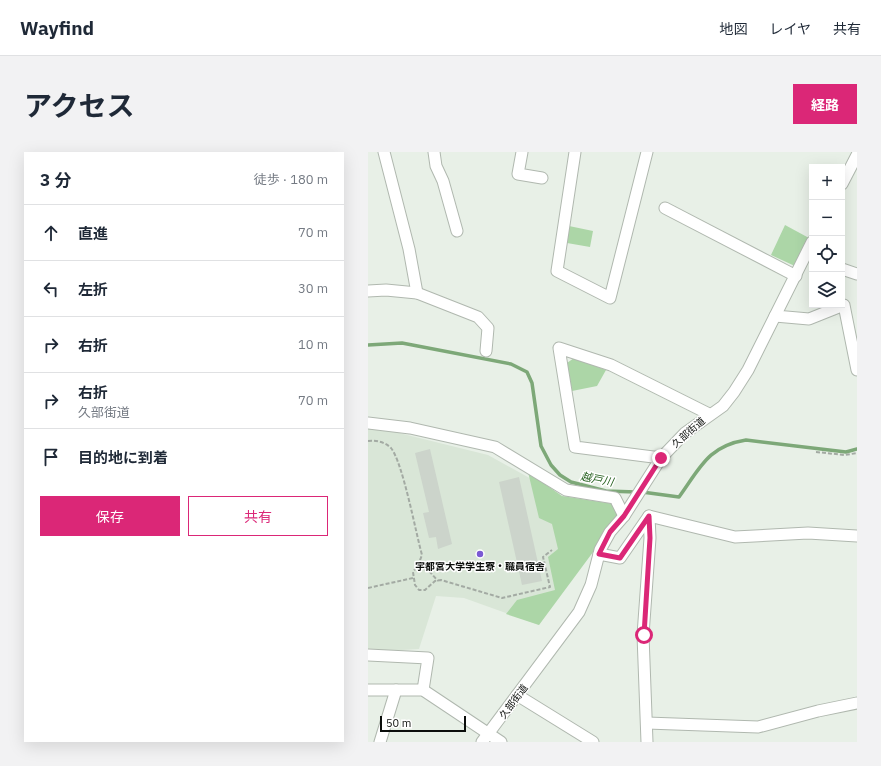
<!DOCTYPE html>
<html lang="ja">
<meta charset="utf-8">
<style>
body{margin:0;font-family:"IBM Plex Sans","Noto Sans JP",sans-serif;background:#f2f2f3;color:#1f2937}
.controls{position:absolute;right:12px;top:12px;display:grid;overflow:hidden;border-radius:0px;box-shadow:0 4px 16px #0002}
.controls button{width:36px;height:36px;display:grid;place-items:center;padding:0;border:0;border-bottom:1px solid #e0e1e3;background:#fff;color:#1f2937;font:20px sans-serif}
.scale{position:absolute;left:12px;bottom:10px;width:86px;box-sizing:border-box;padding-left:4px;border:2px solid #0b0e0b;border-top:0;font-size:11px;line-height:14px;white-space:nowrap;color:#0b0e0b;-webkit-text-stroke:3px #fff;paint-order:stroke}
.stop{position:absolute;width:12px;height:12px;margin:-9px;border:3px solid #db2777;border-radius:50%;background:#fff}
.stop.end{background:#db2777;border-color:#fff;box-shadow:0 1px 4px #0008}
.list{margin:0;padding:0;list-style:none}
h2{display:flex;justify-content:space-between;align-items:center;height:52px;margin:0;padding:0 16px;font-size:17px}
h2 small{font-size:13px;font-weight:400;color:#747a83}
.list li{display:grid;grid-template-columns:26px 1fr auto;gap:12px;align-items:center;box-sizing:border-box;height:56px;padding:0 16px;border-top:1px solid #e0e1e3}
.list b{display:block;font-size:15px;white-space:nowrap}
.list p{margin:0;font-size:13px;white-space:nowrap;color:#747a83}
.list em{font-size:13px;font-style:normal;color:#747a83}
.actions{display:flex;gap:8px;padding:12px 16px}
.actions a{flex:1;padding:9px 0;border:1px solid #db2777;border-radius:0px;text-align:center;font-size:14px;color:#db2777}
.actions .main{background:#db2777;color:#fff}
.icon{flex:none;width:22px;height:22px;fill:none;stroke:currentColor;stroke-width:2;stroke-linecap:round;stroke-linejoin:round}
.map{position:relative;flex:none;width:489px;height:590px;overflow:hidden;border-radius:0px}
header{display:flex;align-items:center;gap:24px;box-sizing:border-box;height:56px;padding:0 20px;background:#fff;border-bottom:1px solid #e0e1e3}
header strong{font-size:19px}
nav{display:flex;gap:22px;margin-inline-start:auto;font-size:14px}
.intro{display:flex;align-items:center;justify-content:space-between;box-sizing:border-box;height:96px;padding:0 24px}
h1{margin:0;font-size:28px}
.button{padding:10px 18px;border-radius:0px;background:#db2777;color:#fff;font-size:14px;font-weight:700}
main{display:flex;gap:24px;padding:0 24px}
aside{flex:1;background:#fff;border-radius:0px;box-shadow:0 4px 16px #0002}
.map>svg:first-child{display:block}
</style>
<header>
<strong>Wayfind</strong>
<nav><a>地図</a><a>レイヤ</a><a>共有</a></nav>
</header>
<div class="intro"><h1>アクセス</h1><a class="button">経路</a></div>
<main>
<aside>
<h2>3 分<small>徒歩 · 180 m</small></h2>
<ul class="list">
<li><svg class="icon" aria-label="ahead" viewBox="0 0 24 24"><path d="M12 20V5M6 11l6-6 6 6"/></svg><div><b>直進</b></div><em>70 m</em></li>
<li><svg class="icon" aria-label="left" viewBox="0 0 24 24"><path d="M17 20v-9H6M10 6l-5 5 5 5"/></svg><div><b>左折</b></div><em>30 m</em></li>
<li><svg class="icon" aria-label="right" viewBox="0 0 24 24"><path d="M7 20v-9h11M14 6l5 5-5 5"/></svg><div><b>右折</b></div><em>10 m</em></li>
<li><svg class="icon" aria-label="right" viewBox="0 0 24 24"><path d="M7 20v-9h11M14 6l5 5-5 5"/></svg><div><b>右折</b><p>久部街道</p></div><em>70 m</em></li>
<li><svg class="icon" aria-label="arrive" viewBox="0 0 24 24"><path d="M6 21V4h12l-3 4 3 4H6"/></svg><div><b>目的地に到着</b></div></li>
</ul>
<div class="actions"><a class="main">保存</a><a>共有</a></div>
</aside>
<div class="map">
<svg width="489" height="590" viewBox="0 0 489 590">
<rect width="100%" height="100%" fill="#e8f0e7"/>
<polygon fill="#d9e6d7" points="0,276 19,278 120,303 194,344 252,353 171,473 96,446 68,444 51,497 0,500"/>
<g fill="#acd6a7">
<polygon points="417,73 441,86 429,115 403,103"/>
<polygon points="201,74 225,79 222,95 199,91"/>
<polygon points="206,206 238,218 229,234 204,239 199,211"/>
<polygon points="160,320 194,344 252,353 254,361 171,473 138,462 149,448 187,438 180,405 190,397 184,372 171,366"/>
</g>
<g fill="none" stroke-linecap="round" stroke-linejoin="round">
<g stroke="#7da878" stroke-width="3.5">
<polyline points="0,193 34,191 143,212 159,220 164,231 173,294 183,313 192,323 203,330 238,339 268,340"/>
<path d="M274,340L311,345C332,316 340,294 378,288L478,300L489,297"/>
</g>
</g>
<g fill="#ccd4cb">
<polygon points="62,297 84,392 70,397 68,385 61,386 55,361 61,360 47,301"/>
<polygon points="151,325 174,429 154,433 131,330"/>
</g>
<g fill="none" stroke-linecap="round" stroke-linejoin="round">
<defs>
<g id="street">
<polyline points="16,0 41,97 49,141"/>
<polyline points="66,0 68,14 75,29 89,79"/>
<polyline points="154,0 150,22 174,26"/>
<polyline points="207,0 189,119 242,146 279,0"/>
<polyline points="474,32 489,3"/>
<polyline points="297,56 428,124"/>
<polyline points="474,117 489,122"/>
<polyline points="0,139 18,138 49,141 110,165 120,176 118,199"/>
<polyline points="407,164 441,167 476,153 489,218"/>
<polyline points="0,271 42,276 127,295 198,338 247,346 256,364"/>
<polyline points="293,306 207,295 191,196 243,213 341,262"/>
<polyline points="231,402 252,406 281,364 367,385 440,381 489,384"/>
<polyline points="0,503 60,506 55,538"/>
<polyline points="0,538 55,538 133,590"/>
<polyline points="149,543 225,590"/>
<polyline points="279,571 390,575 450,559 489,551"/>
<polyline points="12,590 28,538"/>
<polyline points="114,590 211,460 223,433 232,398 242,380 256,364 293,306 317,281 355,254 366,240 380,218 444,90"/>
<polyline points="279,590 275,483 282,386 281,364"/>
</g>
</defs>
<use href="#street" stroke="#b0b8af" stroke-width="13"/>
<g stroke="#a3aaa3" stroke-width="2" stroke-dasharray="4 2" stroke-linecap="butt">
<path d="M0,289C8,288 17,290 23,296C35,311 48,382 54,403L50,413L45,420L47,433L51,438H57L67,429L73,428L134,446L182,435L175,405L184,398"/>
<polyline points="448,300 477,303 489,301"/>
<polyline points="50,415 61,419 70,429"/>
<polyline points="0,436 45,426"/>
</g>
<use href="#street" stroke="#fff" stroke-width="11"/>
</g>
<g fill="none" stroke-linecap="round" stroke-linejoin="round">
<polyline stroke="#db2777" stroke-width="5" points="276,483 282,386 281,364 252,406 231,402 242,380 256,364 293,306"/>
</g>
<circle fill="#7a59d3" stroke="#fff" stroke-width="1.5" cx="112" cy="402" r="4"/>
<g text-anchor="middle" stroke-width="3" stroke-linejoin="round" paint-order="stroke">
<g font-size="10" fill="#0b0e0b" stroke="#fff">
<text transform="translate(320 280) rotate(-41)" y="4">久部街道</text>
<text transform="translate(145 549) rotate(-53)" y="4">久部街道</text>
</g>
<g font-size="10" font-weight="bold" fill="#0b0e0b" stroke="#fff">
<text x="112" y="418">宇都宮大学学生寮・職員宿舎</text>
</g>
<g font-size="11" font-style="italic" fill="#296323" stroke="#fff">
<text transform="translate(229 327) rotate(11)" y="4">越戸川</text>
</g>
</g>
</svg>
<div class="controls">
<button>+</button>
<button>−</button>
<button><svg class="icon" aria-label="locate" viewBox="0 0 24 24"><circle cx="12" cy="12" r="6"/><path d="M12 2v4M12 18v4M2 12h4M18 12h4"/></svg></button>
<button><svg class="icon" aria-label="layers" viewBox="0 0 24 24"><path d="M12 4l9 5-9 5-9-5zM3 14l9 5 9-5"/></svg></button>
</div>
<div class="scale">50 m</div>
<div class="stop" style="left:276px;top:483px"></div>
<div class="stop end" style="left:293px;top:306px"></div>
</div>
</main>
